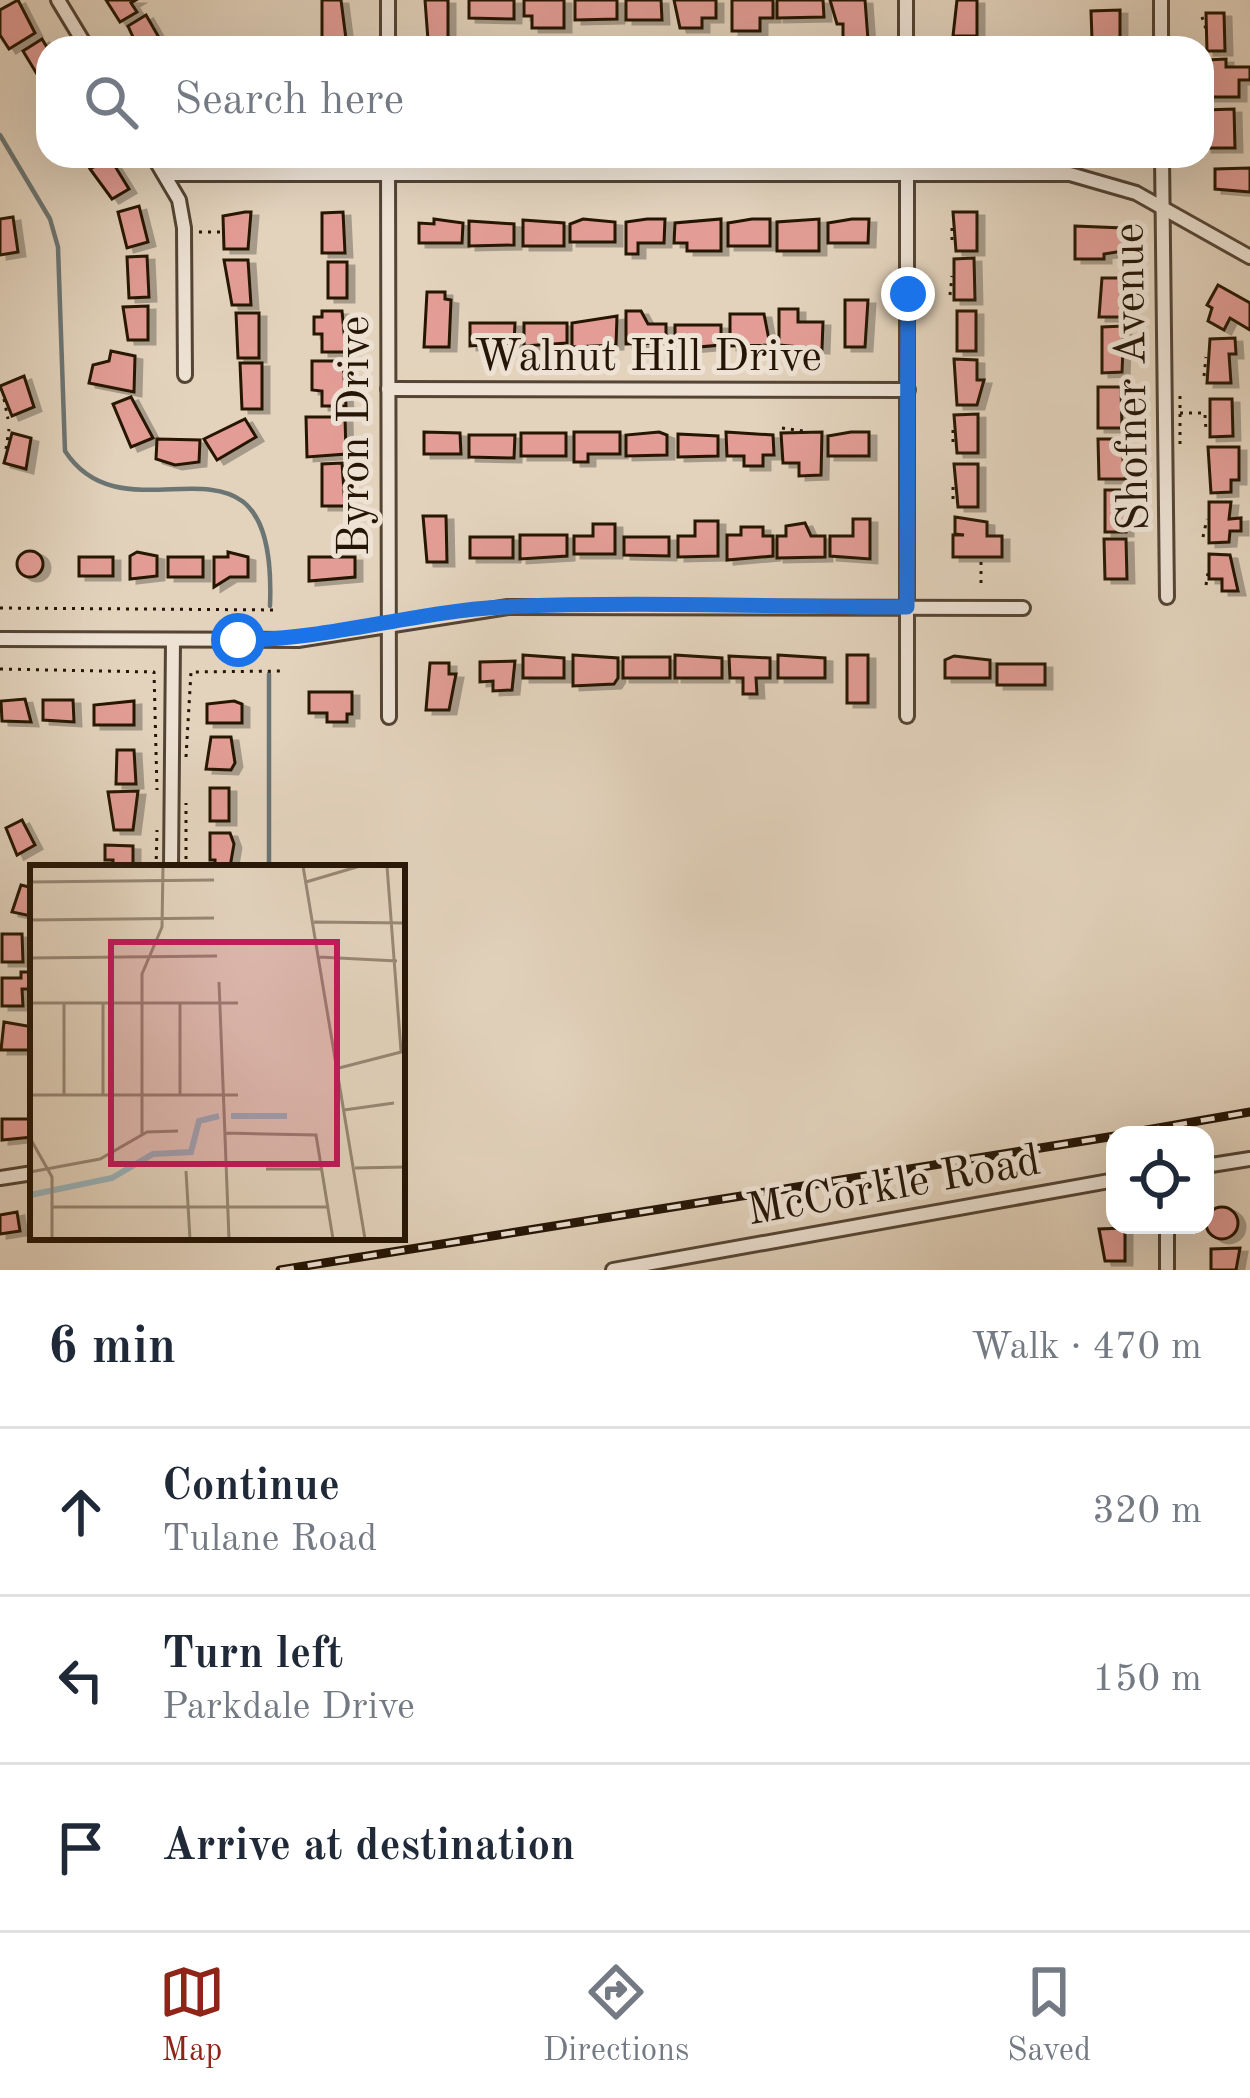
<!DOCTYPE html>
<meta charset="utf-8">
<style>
body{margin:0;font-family:"Old Standard TT",serif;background:#f6f6f7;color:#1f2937}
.controls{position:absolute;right:36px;bottom:36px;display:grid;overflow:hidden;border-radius:24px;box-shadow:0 12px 48px #0002}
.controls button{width:108px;height:108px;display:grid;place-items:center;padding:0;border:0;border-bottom:3px solid #e0e1e3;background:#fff;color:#1f2937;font:60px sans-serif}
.stop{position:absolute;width:36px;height:36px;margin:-27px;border:9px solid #1a73e8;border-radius:50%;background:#fff}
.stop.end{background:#1a73e8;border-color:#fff;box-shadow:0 3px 12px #0008}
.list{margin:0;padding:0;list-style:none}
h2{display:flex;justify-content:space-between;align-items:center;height:156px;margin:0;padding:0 48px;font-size:51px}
h2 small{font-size:39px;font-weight:400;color:#747a83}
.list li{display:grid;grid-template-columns:78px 1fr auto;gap:36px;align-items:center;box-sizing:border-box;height:168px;padding:0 48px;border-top:3px solid #e0e1e3}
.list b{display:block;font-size:45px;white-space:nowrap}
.list p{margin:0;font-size:39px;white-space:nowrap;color:#747a83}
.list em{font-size:39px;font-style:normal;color:#747a83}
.icon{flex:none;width:66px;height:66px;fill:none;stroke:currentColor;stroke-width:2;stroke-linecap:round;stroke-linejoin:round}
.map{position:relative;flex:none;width:1250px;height:1270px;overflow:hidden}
.search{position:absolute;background:#fff;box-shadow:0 12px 48px #0002;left:36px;right:36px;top:36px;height:132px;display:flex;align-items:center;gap:30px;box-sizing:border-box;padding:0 42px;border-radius:36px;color:#747a83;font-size:45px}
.sheet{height:660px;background:#fff}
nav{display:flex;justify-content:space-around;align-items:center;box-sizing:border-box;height:168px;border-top:3px solid #e0e1e3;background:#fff;font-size:33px;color:#747a83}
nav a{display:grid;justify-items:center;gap:6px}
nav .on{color:#8f2418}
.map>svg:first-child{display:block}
</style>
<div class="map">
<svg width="1250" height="1270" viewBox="0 0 1250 1270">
<defs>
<filter id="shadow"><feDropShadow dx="7" dy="4" stdDeviation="0" flood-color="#0004"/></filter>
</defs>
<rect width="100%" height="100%" fill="#e3d3bd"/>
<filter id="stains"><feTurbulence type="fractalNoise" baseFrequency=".00167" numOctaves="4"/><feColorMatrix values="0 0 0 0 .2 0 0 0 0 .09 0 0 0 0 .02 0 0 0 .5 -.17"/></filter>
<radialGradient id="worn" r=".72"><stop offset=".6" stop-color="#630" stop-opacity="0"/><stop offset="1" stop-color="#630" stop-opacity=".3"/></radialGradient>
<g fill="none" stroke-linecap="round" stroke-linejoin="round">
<g stroke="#6b7573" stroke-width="4.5">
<path d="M0,135L50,219L58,247L65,451C130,551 278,400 270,606"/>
<polyline points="269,674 269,868"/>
</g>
</g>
<g fill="#e39d96" stroke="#251506" stroke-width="3" filter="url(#shadow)">
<polygon points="18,0 35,33 9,49 0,35 0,10"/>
<polygon points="106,0 136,0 131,3 137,12 120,22"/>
<polygon points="322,0 341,0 346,39 322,39"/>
<polygon points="425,0 448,0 448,39 428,40"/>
<polygon points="469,0 514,0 514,19 469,18"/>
<polygon points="524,0 564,0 564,28 532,28 532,16 524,16"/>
<polygon points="575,0 617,0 617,19 575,20"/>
<polygon points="626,0 661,0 662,20 626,20"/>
<polygon points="674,0 716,0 716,18 702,18 702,28 680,28"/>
<polygon points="732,0 773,0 773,18 760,18 760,31 732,31"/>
<polygon points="777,0 823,0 824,17 777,18"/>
<polygon points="830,0 865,0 868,40 843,40 843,24 837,24"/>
<polygon points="957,0 977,0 977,36 953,36"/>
<polygon points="1120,10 1120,39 1092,39 1091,11"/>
<polygon points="1206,13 1224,13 1225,51 1207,51"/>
<polygon points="146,15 165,48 138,48 128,26"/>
<polygon points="42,39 48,49 48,81 43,84 23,51"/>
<polygon points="1226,59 1226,67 1250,67 1250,80 1239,80 1239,97 1205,97 1207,60"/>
<polygon points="1234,109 1235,148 1205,148 1205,110"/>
<polygon points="110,158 129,189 112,199 90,169"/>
<polygon points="1250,168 1250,192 1215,189 1215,169"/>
<polygon points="139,206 148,242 127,248 118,212"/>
<polygon points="245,212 251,212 248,249 224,249 223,216"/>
<polygon points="343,212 345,253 322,253 322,213"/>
<polygon points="953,212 977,212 977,251 956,251"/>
<polygon points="13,217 18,252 0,255 0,219"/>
<polygon points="434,219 463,223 462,243 419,243 419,223 434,224"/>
<polygon points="583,219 615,222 615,242 570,242 570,224"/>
<polygon points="647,219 665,219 664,243 638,243 638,254 626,254 626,222"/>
<polygon points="721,219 721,251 687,251 687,243 674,243 675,223"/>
<polygon points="752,219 770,219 770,246 728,246 728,223"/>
<polygon points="819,219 819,251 777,251 777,222"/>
<polygon points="852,219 869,219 868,243 828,243 828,223"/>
<polygon points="523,220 564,223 564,246 523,246"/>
<polygon points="469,221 514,224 514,245 469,246"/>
<polygon points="1075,226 1123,228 1123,251 1104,254 1104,259 1075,259"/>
<polygon points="147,256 149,297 129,298 127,257"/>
<polygon points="974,258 975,300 954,300 954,259"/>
<polygon points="224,260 248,260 251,305 232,305"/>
<rect x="328" y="262" width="19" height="36"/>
<polygon points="1102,278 1120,278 1124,317 1099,317"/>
<polygon points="1218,285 1250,303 1250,330 1230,318 1224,330 1208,321 1212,308 1207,305"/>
<polygon points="427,292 445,292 445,299 451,300 449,347 424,347"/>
<polygon points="845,300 868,300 865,347 845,347"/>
<polygon points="148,306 148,340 128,340 123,307"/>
<polygon points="779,309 798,309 798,322 823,322 822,349 779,345"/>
<polygon points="322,311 342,311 346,352 322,352 322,334 314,334 314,317 322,317"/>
<polygon points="626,311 641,311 648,324 666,324 666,343 626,344"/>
<rect x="957" y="311" width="19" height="40"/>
<polygon points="236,313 259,313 259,358 238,358"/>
<polygon points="730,314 764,314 770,345 730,346"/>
<polygon points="617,316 616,345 572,347 572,323"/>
<polygon points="470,323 515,323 514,343 470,346"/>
<polygon points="524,323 567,323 567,343 524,346"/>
<polygon points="675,325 721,325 721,345 675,349"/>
<polygon points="1124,326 1122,372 1102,373 1102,327"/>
<polygon points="1235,338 1236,354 1229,354 1231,383 1207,383 1210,339"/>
<polygon points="111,351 135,356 134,392 89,383 93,365 109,361"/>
<polygon points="954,359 977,360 977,380 984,380 977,405 957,405"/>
<polygon points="312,361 343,361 346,406 322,406 322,391 312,390"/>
<polygon points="240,363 262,363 262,409 242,409"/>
<polygon points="24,376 34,407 12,416 0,386"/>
<polygon points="1098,387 1121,387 1122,428 1098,428"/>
<polygon points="131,397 153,438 131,447 113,404"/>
<polygon points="1210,399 1232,399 1233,436 1210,437"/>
<polygon points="978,414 978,453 957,453 954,415"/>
<polygon points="306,417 345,417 346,454 307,457"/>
<polygon points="245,419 256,437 217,460 204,439"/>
<polygon points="424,432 460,433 461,454 424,454"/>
<polygon points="574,432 620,432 620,454 588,454 588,462 574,462"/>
<polygon points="659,432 667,435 667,455 626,456 626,435"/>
<polygon points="726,432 773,435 774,455 763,455 763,466 744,466 744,456 727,456"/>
<polygon points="822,432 821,475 799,476 799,463 783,463 781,433"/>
<polygon points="851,432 869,432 869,456 828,456 828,436"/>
<polygon points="12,433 31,438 26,469 4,463"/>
<rect x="521" y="433" width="45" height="23"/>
<polygon points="678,434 718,436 718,456 678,457"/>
<polygon points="469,435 515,435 514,458 469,457"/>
<polygon points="157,439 200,440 199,462 175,465 156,459"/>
<polygon points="1098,439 1120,439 1126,479 1099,479"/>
<polygon points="1208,447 1239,447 1239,480 1231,480 1231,492 1211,493"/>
<polygon points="342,463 345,506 322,506 322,464"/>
<polygon points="954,464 978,464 978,507 958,507"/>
<rect x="1105" y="490" width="21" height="42"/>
<polygon points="1209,502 1231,502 1229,519 1241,518 1241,531 1230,531 1229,542 1209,543"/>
<polygon points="423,516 446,516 447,562 427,562"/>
<polygon points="955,517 987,522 987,536 1002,536 1002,557 953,557 953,535 964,535 955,534"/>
<polygon points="853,519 870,519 870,559 830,556 830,536 853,536"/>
<polygon points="695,521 718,521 718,556 678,557 678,536 695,536"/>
<polygon points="805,523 811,536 825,536 825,557 777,558 777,536 786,536 786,526"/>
<polygon points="593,524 615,524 615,554 574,554 574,536 593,536"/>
<polygon points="741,527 763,527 763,536 773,536 773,556 727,560 727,535 741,535"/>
<polygon points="520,535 567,535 567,556 520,559"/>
<rect x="470" y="537" width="43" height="21"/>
<polygon points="624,537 669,537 669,556 624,555"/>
<polygon points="1104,539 1126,539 1127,579 1105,579"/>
<circle cx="30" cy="564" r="13"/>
<polygon points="137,552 157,556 157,576 130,579 130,556"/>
<polygon points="228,552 248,557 248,577 230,577 214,587 214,557 228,557"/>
<polygon points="1209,554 1230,555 1238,591 1222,591 1222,579 1209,579"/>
<rect x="79" y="557" width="34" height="19"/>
<rect x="168" y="557" width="35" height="20"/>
<polygon points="309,557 355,557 355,577 309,581"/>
<polygon points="523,655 564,658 564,678 523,678"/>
<polygon points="573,655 618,658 618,678 614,684 573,686"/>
<polygon points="675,655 722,658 722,678 675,678"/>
<polygon points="778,655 825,658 825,678 778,678"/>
<rect x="847" y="655" width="21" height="48"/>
<polygon points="729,656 770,658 770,678 756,678 757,694 743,694 743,678 730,678"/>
<polygon points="954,656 990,660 990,678 945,678 945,660"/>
<rect x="623" y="657" width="47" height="21"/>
<polygon points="515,661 512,690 493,691 493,681 480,682 480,662"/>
<polygon points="430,663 449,663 449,674 456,674 449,710 426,710"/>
<rect x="997" y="664" width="48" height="21"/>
<polygon points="309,692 352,692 352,714 347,714 347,722 327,722 327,713 309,713"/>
<polygon points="25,699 31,722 2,721 1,701"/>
<polygon points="43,700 73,700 74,722 43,720"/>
<polygon points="134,701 134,725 94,725 94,705"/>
<polygon points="234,701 242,704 242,723 207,723 207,704"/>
<polygon points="211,737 231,737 235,763 231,770 206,769"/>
<polygon points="117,750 134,750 136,784 116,784"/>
<rect x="210" y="788" width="19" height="33"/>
<polygon points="138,791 133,830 114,830 108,792"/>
<polygon points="22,820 35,845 17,855 6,828"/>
<polygon points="210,833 230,833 234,844 230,867 215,867 215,860 210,860"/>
<polygon points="105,845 133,846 133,868 113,868 113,860 105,860"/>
<polygon points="31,879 31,916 12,912 21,885 29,887"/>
<polygon points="2,934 22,934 23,962 2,962"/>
<polygon points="21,972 31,972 31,989 22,989 23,1006 2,1006 2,978 21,978"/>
<polygon points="4,1022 33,1027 33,1050 1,1050"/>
<polygon points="2,1119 33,1119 33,1137 2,1140"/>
<circle cx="1222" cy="1223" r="16"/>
<polygon points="17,1212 20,1231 0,1234 0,1215"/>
<polygon points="1125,1228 1125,1261 1105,1261 1099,1229"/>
<polygon points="1240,1248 1236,1270 1211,1270 1211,1249"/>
</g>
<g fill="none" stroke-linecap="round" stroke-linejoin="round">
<defs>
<g id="minor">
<polyline points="58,0 87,48"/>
<polyline points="388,0 388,48"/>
<polyline points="906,0 906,48"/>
<polyline points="1161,0 1161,48"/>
<polyline points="153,156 179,200 184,228 185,375"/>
<polyline points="388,156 389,717"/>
<polyline points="907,156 907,716"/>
<polyline points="1162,156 1167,597"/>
<polyline points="168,174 1070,174 1136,193 1250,257"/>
<polyline points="388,389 908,390"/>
<polyline points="0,639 298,640 508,607 1023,608"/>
<polyline points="171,868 173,640"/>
<polyline points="1205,1166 1250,1159"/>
<polyline points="0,1178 33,1173"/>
<polyline points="1167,1225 1167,1270"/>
<polyline points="613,1270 1115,1180"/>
</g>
</defs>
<use href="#minor" stroke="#544434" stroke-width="18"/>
<g stroke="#251506" stroke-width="3" stroke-dasharray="3 6" stroke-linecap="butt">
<polyline points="1202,17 1206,29"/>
<polyline points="952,228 952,245"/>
<polyline points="199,232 221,232"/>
<polyline points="950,295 952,276"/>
<polyline points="1204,376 1206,357"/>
<polyline points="4,399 8,419"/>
<polyline points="1180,413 1207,413"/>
<polyline points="1205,415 1206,430"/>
<polyline points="782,428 803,431"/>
<polyline points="953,430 953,448"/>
<polyline points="1180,444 1180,394"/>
<polyline points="6,449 9,429"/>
<polyline points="953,499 953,484"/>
<polyline points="1203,537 1207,519"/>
<polyline points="981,583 981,560"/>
<polyline points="1206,585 1209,567"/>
<polyline points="0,608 279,610"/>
<polyline points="0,669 154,672 157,790"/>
<polyline points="186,757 191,672 283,671"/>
<polyline points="156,868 157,830"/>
<polyline points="186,868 186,803"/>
</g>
<use href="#minor" stroke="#ede2d4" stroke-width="12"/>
<defs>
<g id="rail">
<polyline points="1118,1135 1250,1112"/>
<polyline points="280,1270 1115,1136"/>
</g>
</defs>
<use href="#rail" stroke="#251506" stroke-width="9"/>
<use href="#rail" stroke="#ede2d4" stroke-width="4.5" stroke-dasharray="14" stroke-linecap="butt"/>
</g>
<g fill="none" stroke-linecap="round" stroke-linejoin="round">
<path stroke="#1a73e8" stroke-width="15" d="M238,640C328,640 412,612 502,607C636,601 773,607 907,607L908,294"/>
</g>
<g text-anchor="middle" stroke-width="10" stroke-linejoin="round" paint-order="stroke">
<g font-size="45" fill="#251506" stroke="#ede2d4">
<text x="648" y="370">Walnut Hill Drive</text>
<text transform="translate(1129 377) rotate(-91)" y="16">Shofner Avenue</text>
<text transform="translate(352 436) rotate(-90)" y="16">Byron Drive</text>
<text transform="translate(893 1183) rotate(-10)" y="16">McCorkle Road</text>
</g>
</g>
<g transform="translate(30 865)">
<rect width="375" height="375" fill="#e3d3bd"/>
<path fill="none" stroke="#9ab5bc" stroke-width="6" d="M201,251H257M0,330L82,313L123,289L161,287L169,256L189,251"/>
<path fill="none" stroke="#978774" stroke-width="3" d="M273,1L335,374M357,1L371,186M0,17L184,15M276,17L330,1M0,55L184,53M284,57L375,58M289,92L367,96M0,93L187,91M189,117L199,374M0,138H208M34,138V230M309,203L375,186M0,230H208M73,230V138M150,230V137M314,245L364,238M195,268L286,270L303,374M112,269V109L132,62L133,1M0,273L22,312V374M325,303L375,302M236,304H291M156,306L160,374M0,307L70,294L117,267L148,266M23,342H298"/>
<path fill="#c2185b" fill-opacity="0.15" stroke="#c2185b" stroke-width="6" d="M81,77H307V299H81Z"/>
<rect width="375" height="375" fill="none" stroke="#251506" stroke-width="6"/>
</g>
<rect width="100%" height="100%" filter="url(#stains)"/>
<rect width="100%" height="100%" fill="url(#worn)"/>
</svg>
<div class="controls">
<button><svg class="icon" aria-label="locate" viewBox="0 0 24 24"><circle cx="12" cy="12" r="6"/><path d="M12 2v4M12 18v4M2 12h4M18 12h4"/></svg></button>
</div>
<div class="stop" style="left:238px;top:640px"></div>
<div class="stop end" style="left:908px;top:294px"></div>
<div class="search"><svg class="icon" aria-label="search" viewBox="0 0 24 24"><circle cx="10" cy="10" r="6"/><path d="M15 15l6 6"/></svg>Search here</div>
</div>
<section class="sheet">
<h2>6 min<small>Walk · 470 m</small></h2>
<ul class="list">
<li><svg class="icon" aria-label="ahead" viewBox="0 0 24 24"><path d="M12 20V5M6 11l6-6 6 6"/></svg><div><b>Continue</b><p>Tulane Road</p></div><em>320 m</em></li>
<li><svg class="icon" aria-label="left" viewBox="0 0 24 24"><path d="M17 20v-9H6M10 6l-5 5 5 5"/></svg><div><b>Turn left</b><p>Parkdale Drive</p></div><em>150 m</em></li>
<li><svg class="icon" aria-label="arrive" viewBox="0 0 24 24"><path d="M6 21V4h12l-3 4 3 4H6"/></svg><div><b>Arrive at destination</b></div></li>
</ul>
</section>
<nav>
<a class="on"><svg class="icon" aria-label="map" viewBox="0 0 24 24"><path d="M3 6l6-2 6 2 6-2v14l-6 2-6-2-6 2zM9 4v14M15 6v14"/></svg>Map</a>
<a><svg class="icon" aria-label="directions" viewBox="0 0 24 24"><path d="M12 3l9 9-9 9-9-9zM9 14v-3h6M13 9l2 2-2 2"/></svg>Directions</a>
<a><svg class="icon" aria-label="saved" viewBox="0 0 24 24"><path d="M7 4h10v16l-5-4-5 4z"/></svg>Saved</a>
</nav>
